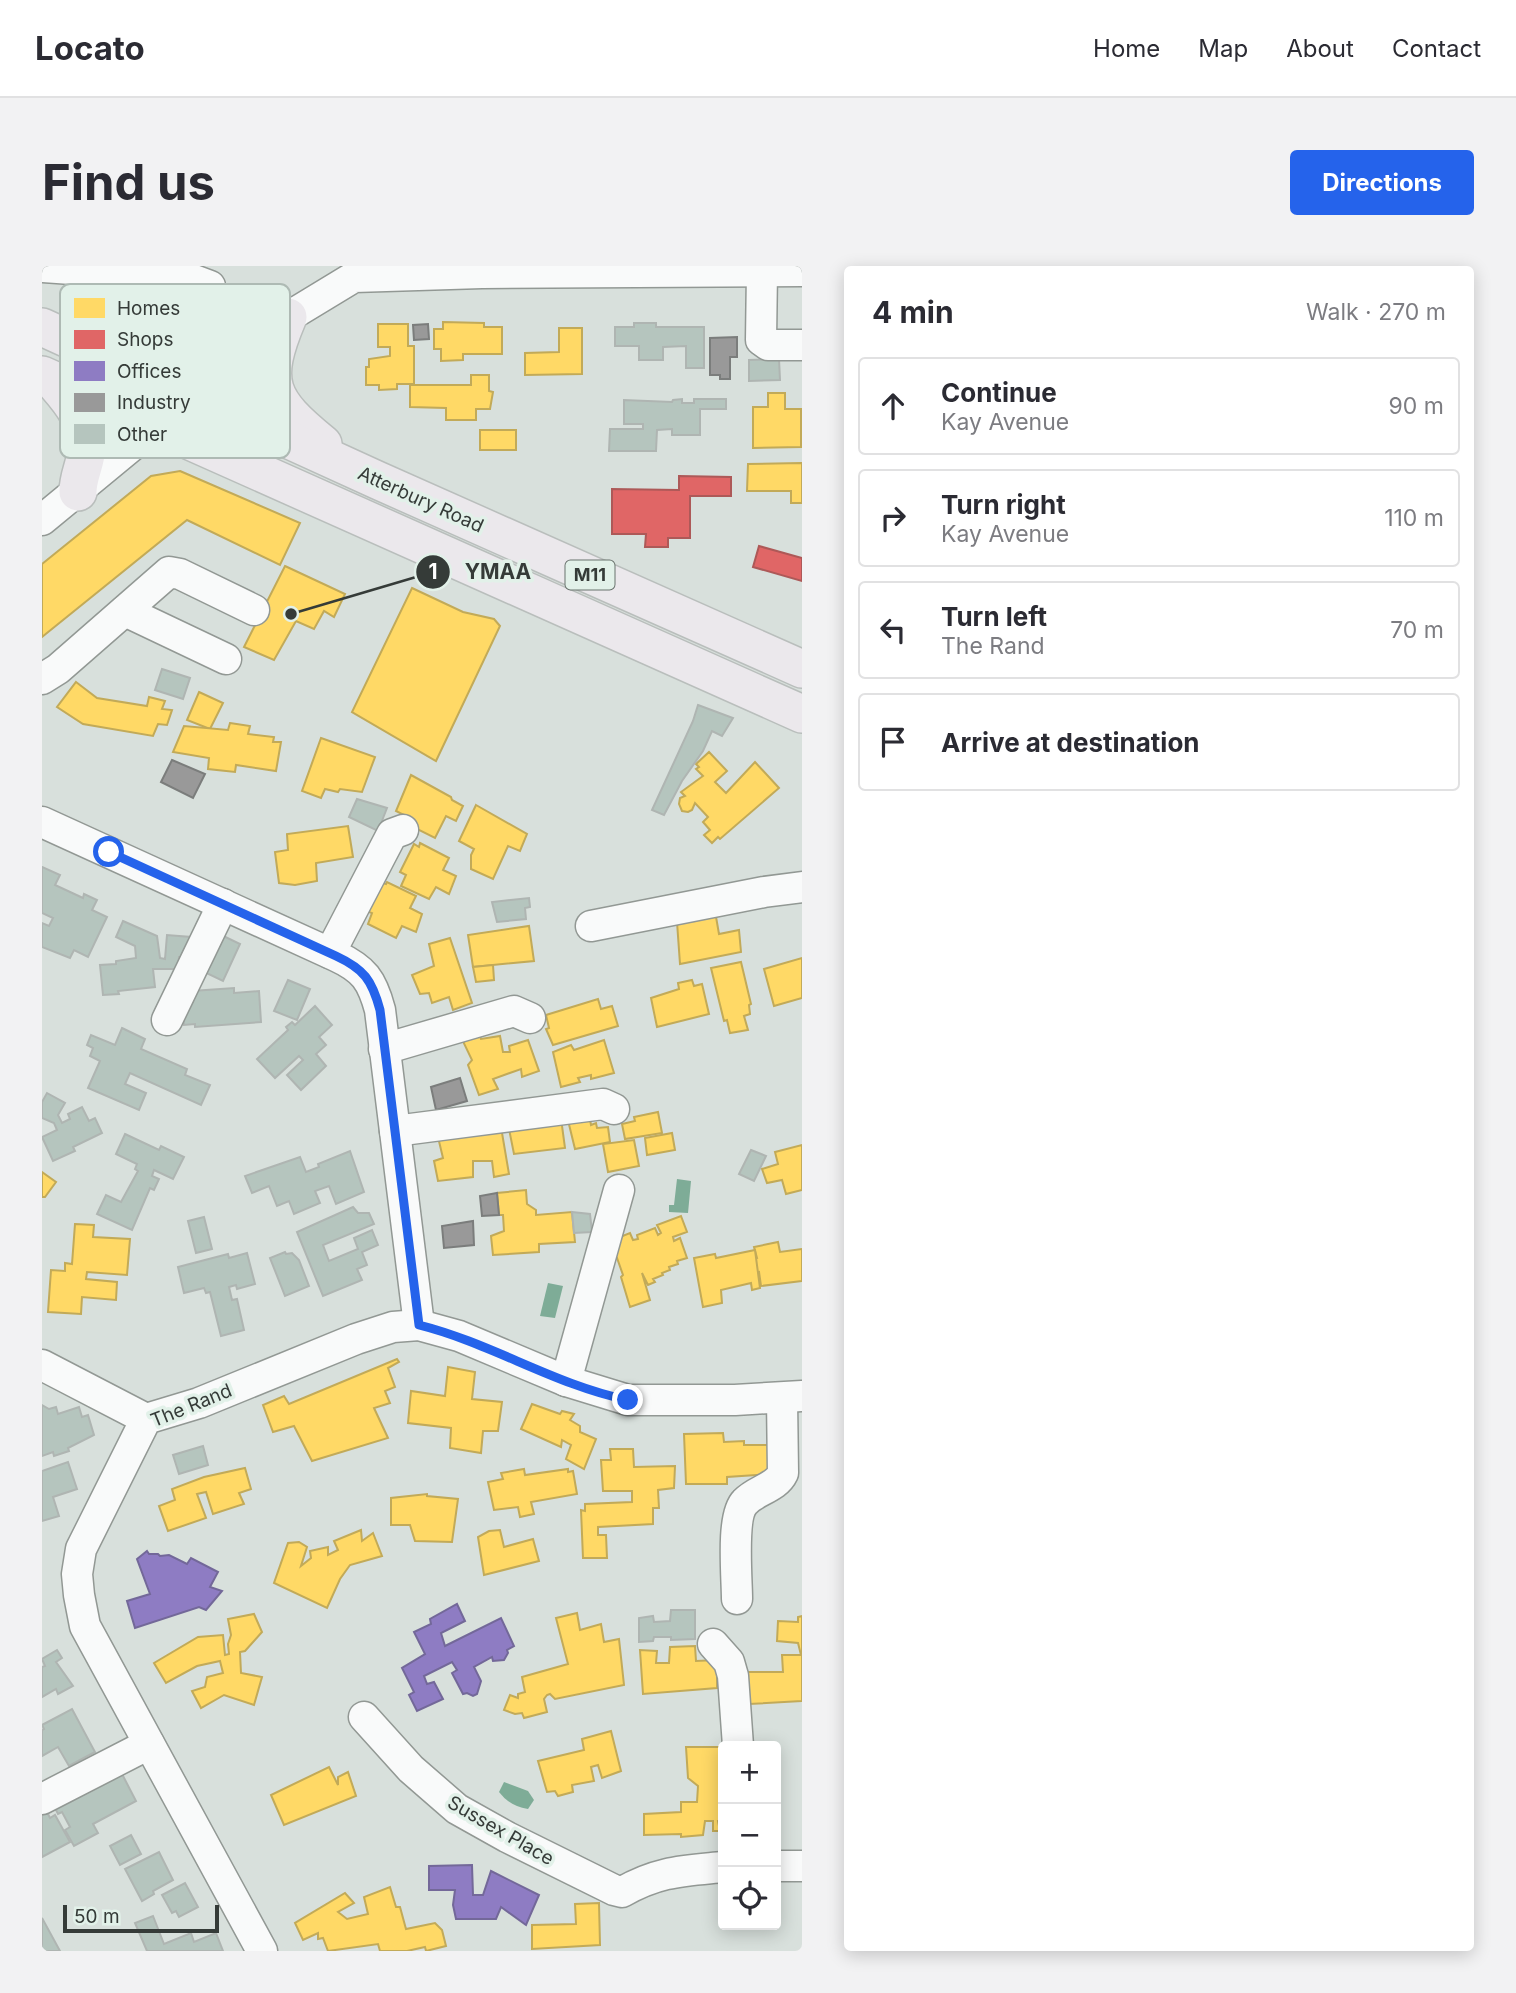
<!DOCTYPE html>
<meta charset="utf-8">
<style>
body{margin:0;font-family:Inter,sans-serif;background:#f2f2f3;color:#2b2b33}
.controls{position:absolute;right:21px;bottom:21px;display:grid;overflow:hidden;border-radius:7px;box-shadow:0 4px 18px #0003}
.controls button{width:63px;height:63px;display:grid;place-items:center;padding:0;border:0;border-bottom:2px solid #e1e1e2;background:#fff;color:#2b2b33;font:35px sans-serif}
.scale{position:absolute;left:21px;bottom:18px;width:156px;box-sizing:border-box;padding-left:7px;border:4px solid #353b38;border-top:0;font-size:19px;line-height:24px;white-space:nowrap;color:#353b38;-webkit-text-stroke:5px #e2f1e9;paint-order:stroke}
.stop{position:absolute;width:21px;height:21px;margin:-16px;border:5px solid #2563eb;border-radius:50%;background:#fff}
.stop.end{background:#2563eb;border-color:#fff;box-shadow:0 2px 7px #0008}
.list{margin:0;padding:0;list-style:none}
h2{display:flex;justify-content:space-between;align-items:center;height:91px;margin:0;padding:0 28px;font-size:30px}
h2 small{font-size:23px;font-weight:400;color:#7c7c81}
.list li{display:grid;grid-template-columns:46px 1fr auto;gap:21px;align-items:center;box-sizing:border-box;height:98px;margin:0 14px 14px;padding:0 14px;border:2px solid #e1e1e2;border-radius:7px}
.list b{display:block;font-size:26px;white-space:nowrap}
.list p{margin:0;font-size:23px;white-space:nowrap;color:#7c7c81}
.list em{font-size:23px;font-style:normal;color:#7c7c81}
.icon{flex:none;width:38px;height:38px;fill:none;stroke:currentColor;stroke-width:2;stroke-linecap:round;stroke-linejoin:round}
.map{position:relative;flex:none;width:760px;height:1685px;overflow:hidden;border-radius:7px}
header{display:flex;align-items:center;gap:42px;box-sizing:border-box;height:98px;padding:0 35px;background:#fff;border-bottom:2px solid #e1e1e2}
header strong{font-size:33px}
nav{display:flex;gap:38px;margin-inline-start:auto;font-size:24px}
.intro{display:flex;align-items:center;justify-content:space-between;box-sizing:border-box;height:168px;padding:0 42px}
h1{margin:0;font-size:49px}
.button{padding:18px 32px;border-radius:7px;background:#2563eb;color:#fff;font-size:24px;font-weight:700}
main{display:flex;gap:42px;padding:0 42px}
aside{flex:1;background:#fff;border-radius:7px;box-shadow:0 4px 18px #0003}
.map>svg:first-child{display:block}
</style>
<header>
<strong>Locato</strong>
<nav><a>Home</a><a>Map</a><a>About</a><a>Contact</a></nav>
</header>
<div class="intro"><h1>Find us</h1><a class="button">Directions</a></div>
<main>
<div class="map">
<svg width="760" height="1685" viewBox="0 0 760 1685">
<rect width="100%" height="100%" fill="#d8e0dc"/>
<g fill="#7eac97">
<polygon points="635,913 649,915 646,947 627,946 627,939 632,939"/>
<polygon points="506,1017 521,1020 513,1052 498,1050"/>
<path d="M462,1516L486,1525L492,1534L486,1543C473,1541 465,1536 457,1526Z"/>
</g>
<g fill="#ffd966" stroke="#c2aa58" stroke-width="2">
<polygon points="401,56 442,57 442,61 460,61 460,88 421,88 421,94 399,95 399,83 392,83 392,63 401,63"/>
<polygon points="336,58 366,58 366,80 372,80 372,118 355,118 355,123 337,124 337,119 324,119 324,101 327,101 327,93 348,90 348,81 336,81"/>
<polygon points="517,62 540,62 540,108 483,109 483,87 517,86"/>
<polygon points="429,109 447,109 447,125 451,126 448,143 434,143 434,154 404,154 404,142 368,141 368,119 429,119"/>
<polygon points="726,127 743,127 743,143 759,143 759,181 711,182 711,141 726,141"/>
<rect x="438" y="164" width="36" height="20"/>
<polygon points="760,197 760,237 749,237 749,225 705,225 706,198"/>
<polygon points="138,205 258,257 238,299 145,254 0,371 0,298 109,210"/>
<polygon points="243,300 303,328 292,351 282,345 272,363 254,355 232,394 202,381"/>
<polygon points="370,322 421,346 452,353 458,360 394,495 310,446"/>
<polygon points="34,416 55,432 105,440 107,431 123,435 120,443 130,444 125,459 116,458 111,470 41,458 15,441"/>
<polygon points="157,426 181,437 168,463 145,454"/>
<polygon points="188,457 208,460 206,468 232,471 231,476 239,476 234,505 194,499 193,506 166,503 167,492 131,486 142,460 186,464"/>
<polygon points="279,472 333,491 320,526 298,523 296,526 283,523 279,532 260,525"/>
<polygon points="667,486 685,505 673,516 684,527 713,496 737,522 678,573 676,571 670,577 662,569 668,564 661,556 666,551 653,537 650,544 646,546 640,545 637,538 638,532 643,530 639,526 661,510 654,503 657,501 654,498"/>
<polygon points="369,509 409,531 410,534 421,540 414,555 404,550 393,572 365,558 366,551 354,545"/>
<polygon points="434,539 485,568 478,585 466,580 451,613 429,603 429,589 432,583 417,575"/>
<polygon points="306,560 311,591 274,597 275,615 253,619 237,617 233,586 246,584 245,568"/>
<polygon points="378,577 407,592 401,604 414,610 407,628 394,621 387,633 359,620 364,609 358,606 372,578 377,581"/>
<polygon points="338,616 344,618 345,616 374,630 368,642 380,648 374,666 360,660 354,672 326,658 330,647 324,645"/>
<polygon points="673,645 677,668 697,664 699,686 638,698 635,656"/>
<polygon points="487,660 492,695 431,701 426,669"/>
<polygon points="408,672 430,737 411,744 407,731 390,737 387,727 378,728 370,709 392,700 387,678"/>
<polygon points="760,692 760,732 732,740 722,703"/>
<polygon points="699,696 709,738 707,739 708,748 702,750 706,764 688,767 685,754 682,755 669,702"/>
<polygon points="451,699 452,714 434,716 431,701"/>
<polygon points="650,714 652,720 660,718 667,748 615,761 609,732 637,723 636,717"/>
<polygon points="556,733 559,743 570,740 576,760 511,779 504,763 507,762 504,749"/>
<polygon points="435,762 439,773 458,770 461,786 468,786 467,780 486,774 497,805 480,811 479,803 451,813 456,823 437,829 426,799 430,794 417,767"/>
<polygon points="562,774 572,807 549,813 549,809 536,812 538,816 519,821 511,786 529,779 532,784"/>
<polygon points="546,842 549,859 554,857 555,862 566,861 568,876 533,883 524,846"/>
<polygon points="518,845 523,882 472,888 467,863"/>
<polygon points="616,846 620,867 583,873 580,858 593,855 592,851"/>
<polygon points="459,861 467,908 452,911 450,895 431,895 431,911 396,915 392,895 401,892 396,871"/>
<polygon points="630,867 633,884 605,889 603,872"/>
<polygon points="592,874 597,900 566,906 561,878"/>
<polygon points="760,879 760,924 744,928 740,914 725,917 720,903 736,898 733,886"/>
<polygon points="0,906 14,916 3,931 0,931"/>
<polygon points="484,924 485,938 494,944 494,949 530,946 533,976 497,978 497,986 451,989 449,970 462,965 461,949 457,949 455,927"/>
<polygon points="639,950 645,966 631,971 632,975 638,972 645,992 635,995 636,998 627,1001 628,1004 620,1007 621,1009 611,1013 613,1016 606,1019 600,1007 608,1034 588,1041 579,1011 581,1009 575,992 567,994 573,973 588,967 591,974 596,973 595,969 613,962 616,969 619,967 615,959"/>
<polygon points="33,958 52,959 51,971 88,973 85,1009 45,1006 44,1013 75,1016 74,1034 40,1031 39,1048 6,1046 9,1004 23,1005 23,997 30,998"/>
<polygon points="736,976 738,986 760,983 760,1015 719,1020 717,1006 710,1007 709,993 715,992 712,981"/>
<polygon points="713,984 718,1022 710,1024 709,1017 679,1024 680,1037 661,1041 652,992 673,988 674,992"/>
<polygon points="355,1093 357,1096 346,1102 353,1121 343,1125 348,1137 332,1142 346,1172 270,1195 252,1160 231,1166 221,1139 242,1130 247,1138"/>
<polygon points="406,1101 433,1106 430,1133 460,1136 456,1165 441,1165 439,1187 408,1182 409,1162 366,1157 369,1125 403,1130"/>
<polygon points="490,1138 518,1148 520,1145 532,1148 528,1154 538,1160 538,1166 554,1173 542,1203 524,1193 529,1179 520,1174 519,1181 479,1163"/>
<polygon points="681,1167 682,1176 702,1175 702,1179 728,1179 730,1208 685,1211 685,1218 644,1218 642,1168"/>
<polygon points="568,1183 591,1183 592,1201 633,1200 632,1222 616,1224 617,1242 611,1242 611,1258 556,1261 556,1269 564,1269 565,1292 541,1292 539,1244 543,1245 543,1238 590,1236 590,1225 561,1225 559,1194 569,1194"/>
<polygon points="203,1202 209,1223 197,1227 202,1238 171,1248 164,1226 155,1228 164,1252 126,1265 117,1240 133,1234 130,1223 162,1211"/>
<polygon points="482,1203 483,1209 526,1203 526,1206 531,1205 535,1228 489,1236 492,1248 478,1251 476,1241 452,1244 446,1216 461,1213 459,1207"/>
<polygon points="385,1228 385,1230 416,1233 410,1276 373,1275 368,1259 349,1259 349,1232"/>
<polygon points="319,1264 320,1275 331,1267 340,1290 308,1299 298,1313 285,1342 232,1317 246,1277 257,1276 265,1281 259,1300 269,1292 268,1285 286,1281 286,1289 296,1284 292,1275"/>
<polygon points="458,1264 462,1281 491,1273 497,1295 442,1309 436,1271 447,1265"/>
<polygon points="535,1347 538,1364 559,1358 562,1376 577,1373 582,1419 513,1433 508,1428 505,1429 502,1433 505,1446 482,1452 480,1447 473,1448 462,1444 468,1429 476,1432 476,1428 483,1426 480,1411 526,1398 514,1352"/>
<polygon points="212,1348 220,1366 203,1385 198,1386 199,1407 220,1411 212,1439 182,1429 159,1442 150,1425 163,1421 165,1411 181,1407 178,1395 155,1400 124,1417 112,1397 156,1371 181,1369 183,1389 187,1388 186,1378 189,1369 186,1353"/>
<polygon points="760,1350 760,1435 707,1438 705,1406 741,1406 740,1389 759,1389 756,1377 735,1375 736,1355 756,1356 756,1351"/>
<polygon points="653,1380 654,1395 675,1394 675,1422 601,1428 598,1384 615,1385 614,1397 627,1397 628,1381"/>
<polygon points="569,1465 579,1505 560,1512 556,1499 549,1501 552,1515 530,1519 531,1526 516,1530 513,1525 505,1526 496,1495 542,1484 540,1473"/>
<polygon points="644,1481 677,1481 679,1491 681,1491 681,1554 676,1555 678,1565 671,1565 671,1555 663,1555 661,1569 639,1571 639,1568 602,1569 602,1548 639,1546 639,1536 655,1536 656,1520 646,1512"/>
<polygon points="287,1501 296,1519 296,1511 306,1506 314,1530 242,1559 229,1529"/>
<polygon points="348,1621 354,1641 358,1641 364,1663 393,1657 400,1664 404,1680 384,1685 383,1681 365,1685 338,1685 336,1678 286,1685 281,1672 276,1673 276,1667 261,1674 253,1657 303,1627 312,1637 296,1646 305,1653 326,1648 322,1631"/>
<polygon points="557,1637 558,1679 490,1683 490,1659 534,1658 533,1638"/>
</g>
<g fill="#e06666" stroke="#ad5958" stroke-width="2">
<polygon points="637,210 689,211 689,230 648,230 648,272 626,272 626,281 603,281 604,268 570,268 570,223 637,224"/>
<polygon points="717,280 760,292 760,315 711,301"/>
</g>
<g fill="#8e7cc3" stroke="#736899" stroke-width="2">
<polygon points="105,1285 107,1288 116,1288 118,1290 127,1289 145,1298 149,1292 176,1306 168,1321 180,1325 164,1344 157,1341 93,1362 85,1335 108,1328 95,1293"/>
<polygon points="415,1338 423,1355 399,1367 403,1380 459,1352 472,1380 465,1384 466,1387 462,1394 451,1395 450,1391 432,1401 439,1415 435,1428 431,1430 425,1427 421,1428 410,1407 415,1404 410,1396 382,1410 385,1418 392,1416 401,1433 375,1445 367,1429 372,1426 360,1402 383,1388 372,1366 389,1358 388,1353"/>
<polygon points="430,1599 431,1629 441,1629 449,1605 497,1629 484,1659 459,1641 454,1653 414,1653 411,1639 413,1624 387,1624 387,1600"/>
</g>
<g fill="#999" stroke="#7b7d7c" stroke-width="2">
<polygon points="386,58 387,73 372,74 371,59"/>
<polygon points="695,71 695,91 688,91 688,113 678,113 678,109 668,109 668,72"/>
<polygon points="130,494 163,508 151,532 119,516"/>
<polygon points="418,812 425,835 394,844 389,821"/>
<polygon points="455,927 457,949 440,950 438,930"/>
<polygon points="431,955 432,979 402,982 400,960"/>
</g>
<g fill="#b5c5be" stroke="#afb5b2" stroke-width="2">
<polygon points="592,57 614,57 614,61 662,61 662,102 644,102 644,80 621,81 621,94 597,94 597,80 573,80 573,61 592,61"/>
<polygon points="737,93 738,114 707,115 707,94"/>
<polygon points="640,133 640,137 652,137 652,133 684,133 684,143 658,143 658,169 630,169 630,163 615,164 614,185 567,185 568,163 601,163 601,158 582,158 582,134 630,136 631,134"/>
<polygon points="120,403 148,412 141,433 113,424"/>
<polygon points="656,439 691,452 680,470 670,465 661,485 640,515 622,549 610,544 651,455"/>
<polygon points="315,533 345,542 336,565 307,551"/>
<polygon points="0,601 18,609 13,619 41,632 42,628 55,634 50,644 65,651 46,691 32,684 28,692 0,681 0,657 7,660 11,652 0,647"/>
<polygon points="487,632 488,641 483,642 484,653 455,656 450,636"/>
<polygon points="81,655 115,670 118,692 123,693 125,669 149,671 142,691 137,691 136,703 111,703 113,721 76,725 77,728 61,729 58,699 74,698 74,695 94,692 93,680 74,671"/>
<polygon points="171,665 198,678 181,715 154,702"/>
<polygon points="246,714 268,723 255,754 232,745"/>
<polygon points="192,722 192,727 217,725 219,756 153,761 153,758 142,759 140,737 151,736 150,725"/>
<polygon points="273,740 290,759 277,771 284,779 274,788 284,800 259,824 245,809 261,794 257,790 233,812 215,793 246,764 244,761 250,756 253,759"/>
<polygon points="80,762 103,773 99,783 145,803 143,809 168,819 159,839 88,807 83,818 104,827 97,844 46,822 58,795 48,790 51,782 45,779 49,769 73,779"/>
<polygon points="5,827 23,837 16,849 20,857 28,853 26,848 40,841 47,855 53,852 60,867 31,881 33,885 11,895 0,871 15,864 12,857 0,852 0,836"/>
<polygon points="83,868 117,884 119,880 142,891 131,913 112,904 110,910 117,913 112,924 108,922 90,964 55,948 64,929 79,936 96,905 93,903 95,898 74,888"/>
<polygon points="709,884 724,890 712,915 697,908"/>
<polygon points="308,885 322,926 294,938 287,920 273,925 278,937 252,948 247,935 235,940 227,920 210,927 203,910 258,891 264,906 277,901 276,898"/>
<polygon points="311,941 316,947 327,947 332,958 281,979 287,995 316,983 312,972 330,964 336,979 320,986 325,999 315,1003 320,1014 281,1030 255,966"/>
<polygon points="530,946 548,948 550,966 532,967"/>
<polygon points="162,951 170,983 154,987 146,955"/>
<polygon points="243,986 244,988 250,987 257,994 267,1020 243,1030 228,992"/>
<polygon points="205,987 213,1018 195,1023 194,1019 187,1021 190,1034 195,1033 202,1064 179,1070 168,1026 164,1027 162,1022 142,1027 136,1001 186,988 187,992"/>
<polygon points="0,1139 7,1143 14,1141 16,1148 37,1141 40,1151 46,1149 52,1169 26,1182 27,1185 12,1190 11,1186 0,1190"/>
<polygon points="161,1180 166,1199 137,1208 131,1189"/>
<polygon points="26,1196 35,1223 11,1231 17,1250 0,1255 0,1205"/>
<polygon points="629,1344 653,1344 653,1373 629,1374 629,1371 612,1371 611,1375 597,1376 597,1352 611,1350 612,1356 628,1355"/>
<polygon points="15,1384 20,1392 14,1396 31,1420 16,1428 14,1423 0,1431 0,1401 3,1400 0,1393"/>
<polygon points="30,1443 53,1486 27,1500 16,1481 0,1490 0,1464 2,1463 0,1459"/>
<polygon points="79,1506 94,1535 51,1558 56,1567 32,1580 23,1564 28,1561 20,1546 16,1548 11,1538"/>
<polygon points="5,1546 8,1552 13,1549 28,1576 0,1591 0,1548"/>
<polygon points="89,1569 99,1588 78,1599 68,1580"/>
<polygon points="117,1586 131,1614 111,1625 112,1628 100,1635 83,1603"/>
<polygon points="143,1617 156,1641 137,1651 134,1645 130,1647 120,1629"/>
<polygon points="111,1650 122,1678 149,1667 152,1676 174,1667 181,1685 105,1685 93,1657"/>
<polygon points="0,1652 18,1685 0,1685"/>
</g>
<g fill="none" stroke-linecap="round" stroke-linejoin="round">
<defs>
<g id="minor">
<polyline points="0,1 144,11 168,20"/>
<polyline points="720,5 719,74 726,79 760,79"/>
<polyline points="0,254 246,51 312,11 440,7 760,5"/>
<polyline points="83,345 184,393"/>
<polyline points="0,413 16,403 127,306 138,308 212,344"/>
<path d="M0,556L294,690C322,703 330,714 338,744L377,1059"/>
<polyline points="549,660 722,626 760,621"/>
<polyline points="288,687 350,568 361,564"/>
<polyline points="125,754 181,638"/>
<polyline points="342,783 472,745 488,752"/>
<polyline points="353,865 561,838 572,843"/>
<polyline points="0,1099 104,1153"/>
<polyline points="524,1115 577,924"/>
<path d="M695,1333C695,1312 689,1250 703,1236C714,1224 734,1222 741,1207L740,1133"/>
<polyline points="671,1378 687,1396 691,1410 696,1480"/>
<path d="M322,1451L369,1503L415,1543L465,1571L572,1624L580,1626C617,1605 641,1605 681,1601"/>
<polyline points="0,1533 107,1478"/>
<polyline points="734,1600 760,1600"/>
<polyline points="220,1685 55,1382 43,1360 37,1329 35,1308 39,1283 104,1153 157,1137 314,1073 351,1061 377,1059 417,1070 524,1115 586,1134 693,1134 760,1130"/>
</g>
<g id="major">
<path d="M246,51C218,117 227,134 281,178"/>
<polyline points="0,61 335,214 760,403"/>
<polyline points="0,109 760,448"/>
<path d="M11,115C29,135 49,159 44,188C42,201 36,212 36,226"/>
</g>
</defs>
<use href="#minor" stroke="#929894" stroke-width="33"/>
<use href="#major" stroke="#b9bebc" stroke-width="40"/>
<use href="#minor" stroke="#f9fafa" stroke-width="30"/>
<use href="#major" stroke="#ebe8ec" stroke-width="37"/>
</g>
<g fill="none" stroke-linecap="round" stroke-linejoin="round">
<path stroke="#2563eb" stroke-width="9" d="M67,586L294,690C322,703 330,714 338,744L377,1059C449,1077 513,1119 586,1134"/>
</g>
<g text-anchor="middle" stroke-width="7" stroke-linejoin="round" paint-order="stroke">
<rect fill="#e2f1e9" stroke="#69726d" stroke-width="2" x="523.5" y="294.5" width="49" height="29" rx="5"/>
<g font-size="18" font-weight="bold" fill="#353b38">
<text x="548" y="315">M11</text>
</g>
<g font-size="19" fill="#353b38" stroke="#e2f1e9">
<text transform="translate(379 233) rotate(24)" y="7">Atterbury Road</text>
<text transform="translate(149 1139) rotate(-22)" y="7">The Rand</text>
<text transform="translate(459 1564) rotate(30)" y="7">Sussex Place</text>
</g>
</g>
<rect x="18" y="18" width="230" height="174" rx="10" fill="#e2f1e9" stroke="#aebab4" stroke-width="2"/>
<rect x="32" y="32" width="31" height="20" fill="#ffd966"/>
<rect x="32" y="64" width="31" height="19" fill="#e06666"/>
<rect x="32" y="95" width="31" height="20" fill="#8e7cc3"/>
<rect x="32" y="127" width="31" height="19" fill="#999"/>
<rect x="32" y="158" width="31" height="20" fill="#b5c5be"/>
<g font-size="19" fill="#353b38">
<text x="75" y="49">Homes</text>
<text x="75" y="80">Shops</text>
<text x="75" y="112">Offices</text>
<text x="75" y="143">Industry</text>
<text x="75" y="175">Other</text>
</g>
<path fill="none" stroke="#353b38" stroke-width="2.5" d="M249 348L391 306"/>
<g fill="#353b38" stroke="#e2f1e9" stroke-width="2.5">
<circle cx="249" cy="348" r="7"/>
<circle cx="391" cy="306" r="18"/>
</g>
<g font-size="21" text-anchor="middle" font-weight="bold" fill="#fff">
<text x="391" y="313">1</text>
</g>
<g font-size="21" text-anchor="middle" font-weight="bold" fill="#353b38" stroke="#e2f1e9" stroke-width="7" stroke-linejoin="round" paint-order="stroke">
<text x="456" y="313">YMAA</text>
</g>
</svg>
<div class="controls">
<button>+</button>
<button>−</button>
<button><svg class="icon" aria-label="locate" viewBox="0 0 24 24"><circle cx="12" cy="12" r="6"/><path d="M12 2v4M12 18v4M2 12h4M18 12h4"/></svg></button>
</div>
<div class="scale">50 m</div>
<div class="stop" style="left:67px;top:586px"></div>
<div class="stop end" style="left:586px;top:1134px"></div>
</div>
<aside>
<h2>4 min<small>Walk · 270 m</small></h2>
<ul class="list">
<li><svg class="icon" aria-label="ahead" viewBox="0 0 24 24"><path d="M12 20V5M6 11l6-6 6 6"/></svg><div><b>Continue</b><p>Kay Avenue</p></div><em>90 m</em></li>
<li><svg class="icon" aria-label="right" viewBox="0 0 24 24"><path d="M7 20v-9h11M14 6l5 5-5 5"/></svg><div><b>Turn right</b><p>Kay Avenue</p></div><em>110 m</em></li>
<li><svg class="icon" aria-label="left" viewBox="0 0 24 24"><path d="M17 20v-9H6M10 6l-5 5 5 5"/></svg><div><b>Turn left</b><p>The Rand</p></div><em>70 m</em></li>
<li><svg class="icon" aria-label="arrive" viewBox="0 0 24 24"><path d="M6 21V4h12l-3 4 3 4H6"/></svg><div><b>Arrive at destination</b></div></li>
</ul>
</aside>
</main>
